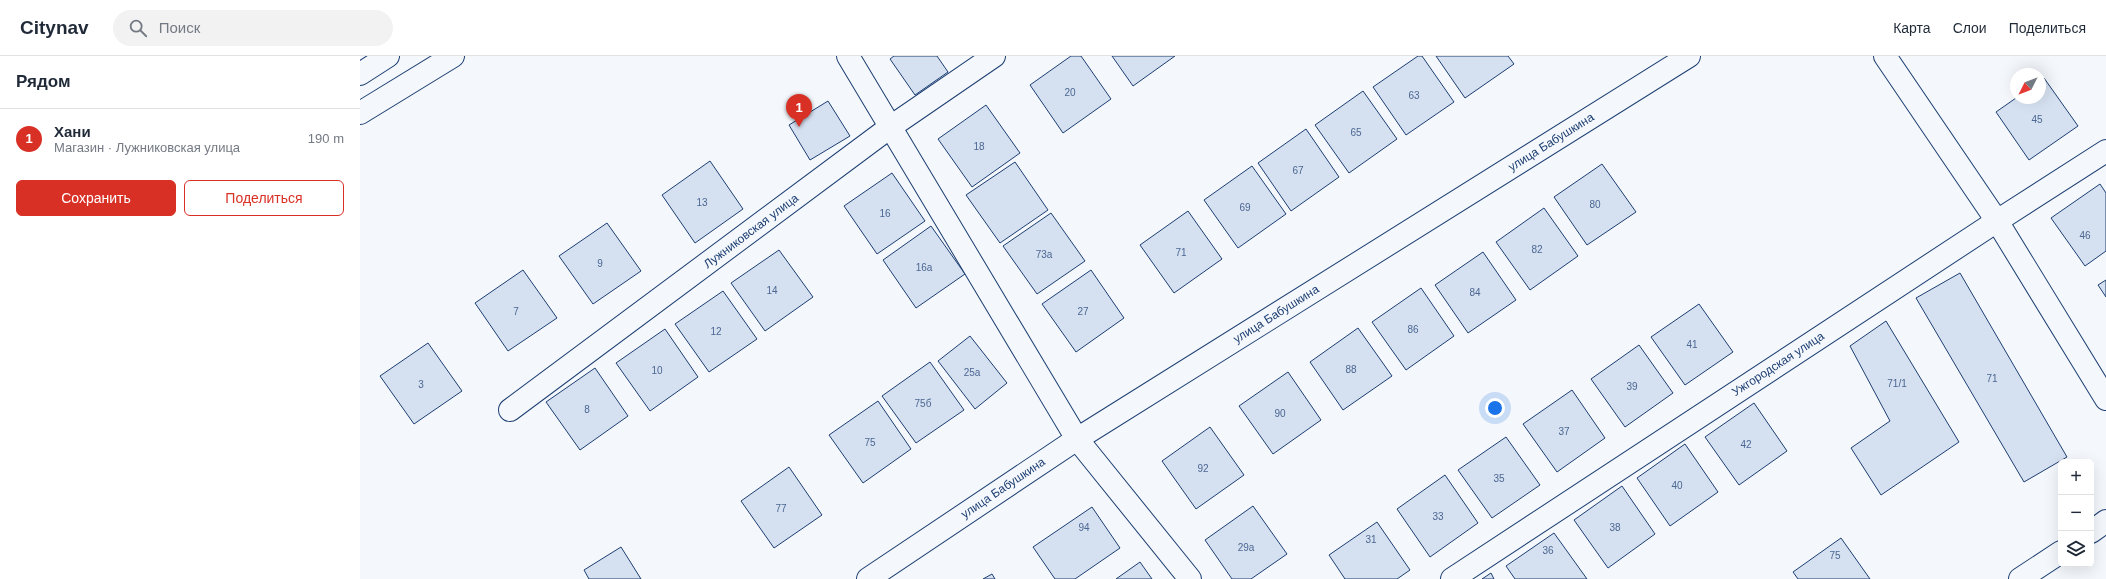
<!DOCTYPE html>
<html lang="ru">
<meta charset="utf-8">
<style>
body{margin:0;font-family:Helvetica,sans-serif;background:#f2f2f3;color:#1f2937}
.controls{position:absolute;right:12px;bottom:12px;display:grid;overflow:hidden;border-radius:6px;box-shadow:0 4px 16px #0002}
.controls button{width:36px;height:36px;display:grid;place-items:center;padding:0;border:0;border-bottom:1px solid #e0e1e3;background:#fff;color:#1f2937;font:20px sans-serif}
.compass{position:absolute;left:1650px;top:12px;width:36px;height:36px;border-radius:50%;background:#fff;box-shadow:0 4px 16px #0002;rotate:228deg}
.you{position:absolute;left:1135px;top:352px;width:14px;height:14px;margin:-10px;border:3px solid #fff;border-radius:50%;background:#1a73e8;box-shadow:0 0 0 6px #1a73e833}
.badge{display:grid;place-items:center;width:26px;height:26px;border-radius:50%;background:#d93025;color:#fff;font-size:13px;font-weight:700}
.pin{position:absolute;translate:-50% -33px;filter:drop-shadow(0 1px 2px #0008)}
.pin::after{content:'';position:absolute;top:21px;width:14px;height:12px;background:inherit;clip-path:polygon(0 0,100% 0,50% 100%)}
.list{margin:0;padding:0;list-style:none}
h2{display:flex;justify-content:space-between;align-items:center;height:52px;margin:0;padding:0 16px;font-size:17px}
h2 small{font-size:13px;font-weight:400;color:#747a83}
.list li{display:grid;grid-template-columns:26px 1fr auto;gap:12px;align-items:center;box-sizing:border-box;height:60px;padding:0 16px;border-top:1px solid #e0e1e3}
.list b{display:block;font-size:15px;white-space:nowrap}
.list p{margin:0;font-size:13px;white-space:nowrap;color:#747a83}
.list em{font-size:13px;font-style:normal;color:#747a83}
.actions{display:flex;gap:8px;padding:12px 16px}
.actions a{flex:1;padding:9px 0;border:1px solid #d93025;border-radius:6px;text-align:center;font-size:14px;color:#d93025}
.actions .main{background:#d93025;color:#fff}
.icon{flex:none;width:22px;height:22px;fill:none;stroke:currentColor;stroke-width:2;stroke-linecap:round;stroke-linejoin:round}
.map{position:relative;flex:none;width:1746px;height:523px;overflow:hidden}
header{display:flex;align-items:center;gap:24px;box-sizing:border-box;height:56px;padding:0 20px;background:#fff;border-bottom:1px solid #e0e1e3}
header strong{font-size:19px}
nav{display:flex;gap:22px;margin-inline-start:auto;font-size:14px}
.search{width:280px;height:36px;background:#f2f2f3;display:flex;align-items:center;gap:10px;box-sizing:border-box;padding:0 14px;border-radius:22px;color:#747a83;font-size:15px}
main{display:flex}
aside{flex:1;background:#fff}
.map>svg:first-child{display:block}
</style>
<header>
<strong>Citynav</strong>
<div class="search"><svg class="icon" aria-label="search" viewBox="0 0 24 24"><circle cx="10" cy="10" r="6"/><path d="M15 15l6 6"/></svg>Поиск</div>
<nav><a>Карта</a><a>Слои</a><a>Поделиться</a></nav>
</header>
<main>
<aside>
<h2>Рядом<small></small></h2>
<ul class="list">
<li><span class="badge">1</span><div><b>Хани</b><p>Магазин · Лужниковская улица</p></div><em>190 m</em></li>
</ul>
<div class="actions"><a class="main">Сохранить</a><a>Поделиться</a></div>
</aside>
<div class="map">
<svg width="1746" height="523" viewBox="0 0 1746 523">
<rect width="100%" height="100%" fill="#f4f7fb"/>
<g fill="#d5e0f0" stroke="#1d3f73">
<polygon points="534,0 577,0 588,16 555,39 530,3"/>
<polygon points="711,0 721,0 751,43 703,77 670,29"/>
<polygon points="752,0 815,0 773,30"/>
<polygon points="1058,0 1062,0 1094,46 1046,79 1013,31"/>
<polygon points="1076,0 1148,0 1154,8 1105,42"/>
<polygon points="1684,22 1718,70 1669,104 1636,56 1656,42 1680,42 1680,25"/>
<polygon points="1003,35 1037,83 989,117 955,69"/>
<polygon points="468,45 490,80 450,104 429,69"/>
<polygon points="626,49 660,97 612,131 578,83"/>
<polygon points="946,73 979,121 931,155 898,107"/>
<polygon points="350,105 383,153 335,187 302,139"/>
<polygon points="655,106 688,154 640,187 606,139"/>
<polygon points="1242,108 1276,156 1227,189 1194,141"/>
<polygon points="892,110 926,158 878,192 844,144"/>
<polygon points="532,117 565,165 517,198 484,150"/>
<polygon points="1740,128 1746,137 1746,195 1725,210 1691,162"/>
<polygon points="1184,152 1218,200 1170,234 1136,186"/>
<polygon points="828,155 862,203 814,237 780,189"/>
<polygon points="691,157 725,205 677,238 643,190"/>
<polygon points="247,167 281,215 233,248 199,200"/>
<polygon points="571,170 605,218 556,252 523,204"/>
<polygon points="419,194 453,241 405,275 371,227"/>
<polygon points="1123,196 1156,244 1108,277 1075,229"/>
<polygon points="163,214 197,262 148,295 115,247"/>
<polygon points="731,214 764,262 716,296 682,248"/>
<polygon points="1600,217 1707,401 1664,426 1556,242"/>
<polygon points="1746,224 1746,241 1738,229"/>
<polygon points="1061,232 1094,280 1046,314 1012,266"/>
<polygon points="363,235 397,283 349,316 315,268"/>
<polygon points="1339,248 1373,296 1325,329 1291,281"/>
<polygon points="1526,265 1599,386 1521,439 1491,392 1530,365 1490,290"/>
<polygon points="998,272 1032,320 983,354 950,306"/>
<polygon points="305,273 338,321 290,355 256,307"/>
<polygon points="610,280 647,327 615,353 578,305"/>
<polygon points="68,287 102,335 54,368 20,320"/>
<polygon points="1279,289 1313,337 1265,371 1231,323"/>
<polygon points="570,306 604,354 556,387 522,340"/>
<polygon points="235,312 268,360 220,394 186,346"/>
<polygon points="928,316 961,364 913,398 879,350"/>
<polygon points="1212,334 1245,382 1197,416 1163,368"/>
<polygon points="518,345 551,393 503,427 469,379"/>
<polygon points="1394,347 1427,395 1379,429 1345,381"/>
<polygon points="850,371 884,419 836,453 802,405"/>
<polygon points="1146,381 1180,429 1132,462 1098,414"/>
<polygon points="1325,388 1358,436 1310,470 1277,422"/>
<polygon points="429,411 462,459 414,492 381,445"/>
<polygon points="1085,419 1118,467 1070,501 1037,453"/>
<polygon points="1262,430 1295,478 1248,512 1214,464"/>
<polygon points="893,450 927,498 891,523 872,523 845,484"/>
<polygon points="732,451 760,492 715,523 695,523 673,491"/>
<polygon points="1017,466 1050,514 1037,523 985,523 969,499"/>
<polygon points="1194,477 1227,523 1155,523 1146,510"/>
<polygon points="1481,482 1510,523 1438,523 1433,516"/>
<polygon points="261,491 281,523 229,523 224,514"/>
<polygon points="780,506 792,523 756,523"/>
<polygon points="1131,517 1134,523 1122,523"/>
<polygon points="632,518 635,523 623,523"/>
</g>
<g fill="none" stroke-linecap="round" stroke-linejoin="round">
<defs>
<g id="minor">
<polyline points="488,0 717,383 830,523"/>
<polyline points="150,354 529,72 634,0"/>
<polyline points="1731,476 1746,465"/>
<polyline points="508,523 717,383 1329,0"/>
<polyline points="1092,523 1637,165 1746,95"/>
<polyline points="1660,523 1701,496"/>
</g>
<g id="major">
<polyline points="1525,0 1637,165 1746,343"/>
<polyline points="0,18 28,0"/>
<polyline points="0,57 93,0"/>
</g>
</defs>
<use href="#minor" stroke="#1d3f73" stroke-width="24"/>
<use href="#major" stroke="#1d3f73" stroke-width="24"/>
<use href="#minor" stroke="#f4f7fb" stroke-width="22"/>
<use href="#major" stroke="#f4f7fb" stroke-width="22"/>
</g>
<g text-anchor="middle" stroke-width="3" stroke-linejoin="round" paint-order="stroke">
<g font-size="10" fill="#4b6792">
<text x="710" y="40">20</text>
<text x="1054" y="43">63</text>
<text x="1677" y="67">45</text>
<text x="996" y="80">65</text>
<text x="619" y="94">18</text>
<text x="938" y="118">67</text>
<text x="342" y="150">13</text>
<text x="1235" y="152">80</text>
<text x="885" y="155">69</text>
<text x="525" y="161">16</text>
<text x="1725" y="183">46</text>
<text x="1177" y="197">82</text>
<text x="821" y="200">71</text>
<text x="684" y="202">73а</text>
<text x="240" y="211">9</text>
<text x="564" y="215">16а</text>
<text x="412" y="238">14</text>
<text x="1115" y="240">84</text>
<text x="156" y="259">7</text>
<text x="723" y="259">27</text>
<text x="1053" y="277">86</text>
<text x="356" y="279">12</text>
<text x="1332" y="292">41</text>
<text x="991" y="317">88</text>
<text x="297" y="318">10</text>
<text x="612" y="320">25а</text>
<text x="1632" y="326">71</text>
<text x="1537" y="331">71/1</text>
<text x="61" y="332">3</text>
<text x="1272" y="334">39</text>
<text x="563" y="351">75б</text>
<text x="227" y="357">8</text>
<text x="920" y="361">90</text>
<text x="1204" y="379">37</text>
<text x="510" y="390">75</text>
<text x="1386" y="392">42</text>
<text x="843" y="416">92</text>
<text x="1139" y="426">35</text>
<text x="1317" y="433">40</text>
<text x="421" y="456">77</text>
<text x="1078" y="464">33</text>
<text x="724" y="475">94</text>
<text x="1255" y="475">38</text>
<text x="1011" y="487">31</text>
<text x="886" y="495">29а</text>
<text x="1188" y="498">36</text>
<text x="1475" y="503">75</text>
</g>
<g font-size="12" fill="#1d3f73" stroke="#f4f7fb">
<text transform="translate(1191 86) rotate(-32)" y="4">улица Бабушкина</text>
<text transform="translate(391 175) rotate(-37)" y="4">Лужниковская улица</text>
<text transform="translate(916 258) rotate(-32)" y="4">улица Бабушкина</text>
<text transform="translate(1418 308) rotate(-33)" y="4">Ужгородская улица</text>
<text transform="translate(643 432) rotate(-34)" y="4">улица Бабушкина</text>
</g>
</g>
</svg>
<div class="controls">
<button>+</button>
<button>−</button>
<button><svg class="icon" aria-label="layers" viewBox="0 0 24 24"><path d="M12 4l9 5-9 5-9-5zM3 14l9 5 9-5"/></svg></button>
</div>
<svg class="compass" viewBox="-18 -18 36 36"><path d="M0-13l5 13h-10z" fill="#e53935"/><path d="M0 13l5-13h-10z" fill="#747a83"/></svg>
<div class="you"></div>
<div class="pin badge" style="left:439px;top:71px">1</div>
</div>
</main>
